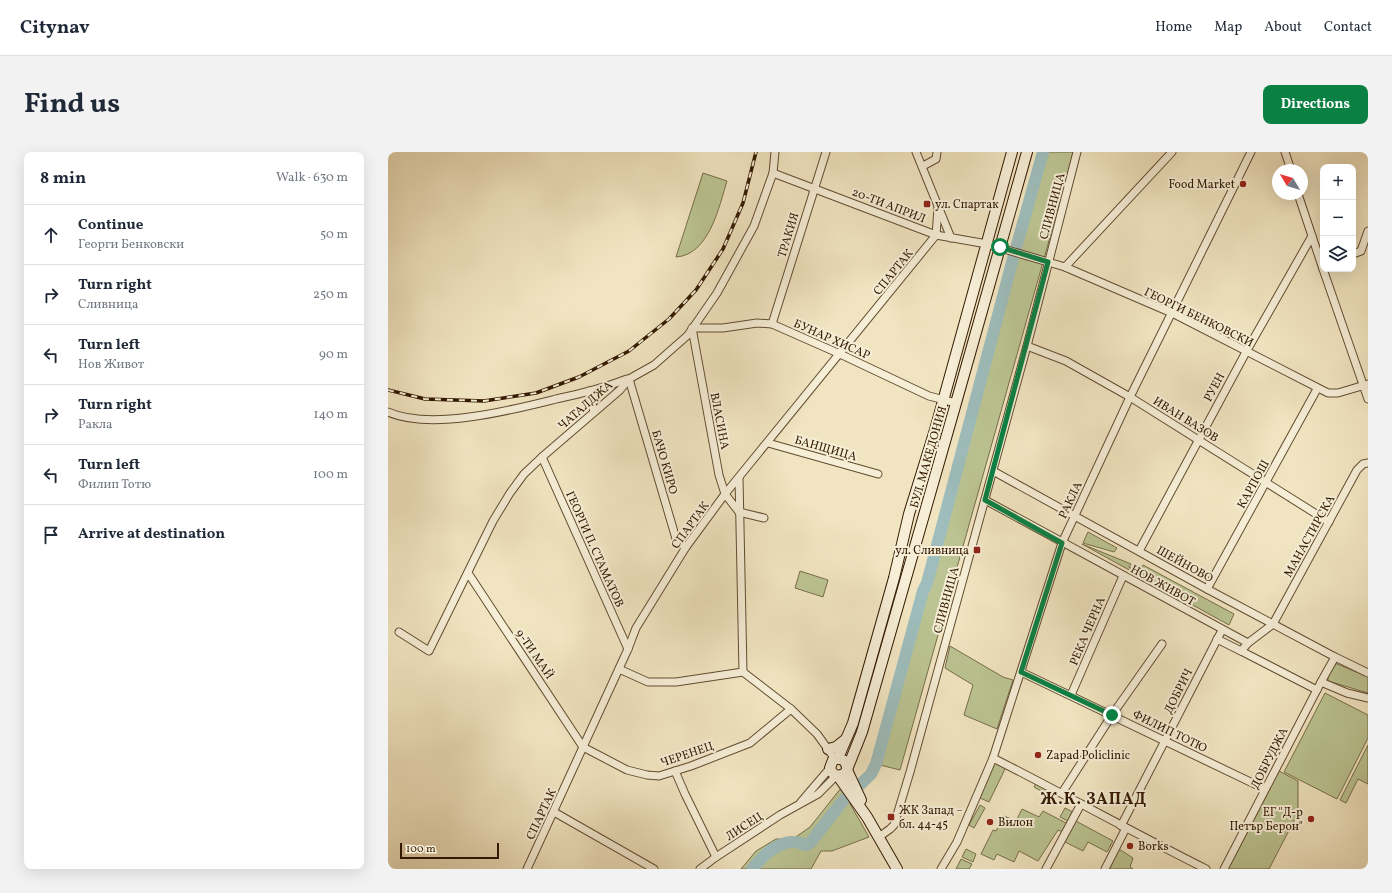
<!DOCTYPE html>
<meta charset="utf-8">
<style>
body{margin:0;font-family:Vollkorn,serif;background:#f2f2f3;color:#1f2937}
.controls{position:absolute;right:12px;top:12px;display:grid;overflow:hidden;border-radius:8px;box-shadow:0 4px 16px #0002}
.controls button{width:36px;height:36px;display:grid;place-items:center;padding:0;border:0;border-bottom:1px solid #e0e1e3;background:#fff;color:#1f2937;font:20px sans-serif}
.compass{position:absolute;left:884px;top:12px;width:36px;height:36px;border-radius:50%;background:#fff;box-shadow:0 4px 16px #0002;rotate:308deg}
.scale{position:absolute;left:12px;bottom:10px;width:99px;box-sizing:border-box;padding-left:4px;border:2px solid #331900;border-top:0;font-size:11px;line-height:14px;white-space:nowrap;color:#331900;-webkit-text-stroke:3px #f6eed7;paint-order:stroke}
.stop{position:absolute;width:12px;height:12px;margin:-9px;border:3px solid #0b8043;border-radius:50%;background:#fff}
.stop.end{background:#0b8043;border-color:#fff;box-shadow:0 1px 4px #0008}
.list{margin:0;padding:0;list-style:none}
h2{display:flex;justify-content:space-between;align-items:center;height:52px;margin:0;padding:0 16px;font-size:17px}
h2 small{font-size:13px;font-weight:400;color:#747a83}
.list li{display:grid;grid-template-columns:26px 1fr auto;gap:12px;align-items:center;box-sizing:border-box;height:60px;padding:0 16px;border-top:1px solid #e0e1e3}
.list b{display:block;font-size:15px;white-space:nowrap}
.list p{margin:0;font-size:13px;white-space:nowrap;color:#747a83}
.list em{font-size:13px;font-style:normal;color:#747a83}
.icon{flex:none;width:22px;height:22px;fill:none;stroke:currentColor;stroke-width:2;stroke-linecap:round;stroke-linejoin:round}
.map{position:relative;flex:none;width:980px;height:717px;overflow:hidden;border-radius:8px}
header{display:flex;align-items:center;gap:24px;box-sizing:border-box;height:56px;padding:0 20px;background:#fff;border-bottom:1px solid #e0e1e3}
header strong{font-size:19px}
nav{display:flex;gap:22px;margin-inline-start:auto;font-size:14px}
.intro{display:flex;align-items:center;justify-content:space-between;box-sizing:border-box;height:96px;padding:0 24px}
h1{margin:0;font-size:28px}
.button{padding:10px 18px;border-radius:8px;background:#0b8043;color:#fff;font-size:14px;font-weight:700}
main{display:flex;gap:24px;padding:0 24px}
aside{flex:1;background:#fff;border-radius:8px;box-shadow:0 4px 16px #0002}
.map>svg:first-child{display:block}
</style>
<header>
<strong>Citynav</strong>
<nav><a>Home</a><a>Map</a><a>About</a><a>Contact</a></nav>
</header>
<div class="intro"><h1>Find us</h1><a class="button">Directions</a></div>
<main>
<aside>
<h2>8 min<small>Walk · 630 m</small></h2>
<ul class="list">
<li><svg class="icon" aria-label="ahead" viewBox="0 0 24 24"><path d="M12 20V5M6 11l6-6 6 6"/></svg><div><b>Continue</b><p>Георги Бенковски</p></div><em>50 m</em></li>
<li><svg class="icon" aria-label="right" viewBox="0 0 24 24"><path d="M7 20v-9h11M14 6l5 5-5 5"/></svg><div><b>Turn right</b><p>Сливница</p></div><em>250 m</em></li>
<li><svg class="icon" aria-label="left" viewBox="0 0 24 24"><path d="M17 20v-9H6M10 6l-5 5 5 5"/></svg><div><b>Turn left</b><p>Нов Живот</p></div><em>90 m</em></li>
<li><svg class="icon" aria-label="right" viewBox="0 0 24 24"><path d="M7 20v-9h11M14 6l5 5-5 5"/></svg><div><b>Turn right</b><p>Ракла</p></div><em>140 m</em></li>
<li><svg class="icon" aria-label="left" viewBox="0 0 24 24"><path d="M17 20v-9H6M10 6l-5 5 5 5"/></svg><div><b>Turn left</b><p>Филип Тотю</p></div><em>100 m</em></li>
<li><svg class="icon" aria-label="arrive" viewBox="0 0 24 24"><path d="M6 21V4h12l-3 4 3 4H6"/></svg><div><b>Arrive at destination</b></div></li>
</ul>
</aside>
<div class="map">
<svg width="980" height="717" viewBox="0 0 980 717">
<rect width="100%" height="100%" fill="#f1e5c1"/>
<filter id="stains"><feTurbulence type="fractalNoise" baseFrequency=".005" numOctaves="4"/><feColorMatrix values="0 0 0 0 .2 0 0 0 0 .09 0 0 0 0 .02 0 0 0 .5 -.17"/></filter>
<radialGradient id="worn" r=".72"><stop offset=".6" stop-color="#630" stop-opacity="0"/><stop offset="1" stop-color="#630" stop-opacity=".3"/></radialGradient>
<g fill="#bbc492" stroke="#776e49">
<polygon points="655,0 686,0 512,618 488,612"/>
<path d="M315,21L339,29C331,55 321,103 288,105Z"/>
<polygon points="700,380 729,396 726,400 695,391"/>
<polygon points="694,392 743,412 741,415 751,420 755,413 846,462 841,473"/>
<polygon points="412,419 440,428 435,445 407,436"/>
<polygon points="562,494 615,525 625,528 609,577 576,563 585,533 557,516"/>
<polygon points="947,511 980,525 980,541 940,529 940,525"/>
<polygon points="937,541 980,563 980,586 949,647 896,620"/>
<polygon points="980,593 980,632 970,627 958,651 952,648"/>
<polygon points="606,610 618,615 601,650 590,645"/>
<polygon points="891,619 910,629 910,661 881,717 840,717"/>
<polygon points="648,631 662,638 660,643 646,635"/>
<polygon points="453,636 481,685 444,699 433,699 423,717 353,717 368,699 388,687 405,687 422,675"/>
<polygon points="592,653 597,656 586,676 581,673"/>
<polygon points="677,656 687,661 682,670 672,665"/>
<polygon points="634,657 651,665 655,659 680,672 675,680 670,678 650,709 631,699 626,710 609,702 606,708 593,702 605,678 608,679 616,664 628,669"/>
<polygon points="686,668 725,689 719,700 700,690 695,699 675,689"/>
<polygon points="578,697 588,702 585,710 574,705"/>
<polygon points="731,697 745,706 742,715 745,717 720,717"/>
<polygon points="573,707 584,712 581,717 568,717"/>
</g>
<g fill="none" stroke-linecap="round" stroke-linejoin="round">
<path stroke="#9ebdbc" stroke-width="12" d="M364,717C374,705 389,689 406,690C410,690 414,692 418,693L422,691L454,650L483,622L488,612L535,439L539,431L623,114L655,0"/>
<defs>
<g id="street">
<polyline points="528,0 563,86"/>
<polyline points="897,0 903,18"/>
<polyline points="535,14 548,7 549,0"/>
<polyline points="385,21 548,83 599,92 677,115 784,161 940,241 950,241 980,232"/>
<polyline points="910,42 935,117"/>
<polyline points="548,83 550,56"/>
<polyline points="965,102 973,99 980,79"/>
<polyline points="677,115 784,0"/>
<polyline points="935,117 980,247"/>
<polyline points="384,172 438,0"/>
<polyline points="639,194 678,209 742,245 941,370"/>
<polyline points="241,227 289,390 298,395"/>
<polyline points="201,239 206,260"/>
<path d="M0,260C43,279 124,258 168,247C192,242 216,236 239,227"/>
<polyline points="380,291 490,322"/>
<polyline points="154,305 240,497"/>
<polyline points="605,319 819,437 947,505 980,521"/>
<polyline points="351,326 355,520"/>
<polyline points="597,348 860,491 853,499 929,538"/>
<polyline points="351,360 337,342 331,323 304,176 335,176 369,171 384,172 452,202 541,244 568,251"/>
<polyline points="351,360 376,366"/>
<polyline points="751,399 858,200 924,84"/>
<polyline points="80,421 195,595 239,618 259,623 271,624 303,614 362,591 403,557"/>
<polyline points="819,437 929,237"/>
<polyline points="11,480 41,499 105,369 122,341 136,322 154,305 232,238 241,227 266,213 300,183 329,141 366,74 385,21 387,0"/>
<polyline points="829,487 853,499"/>
<polyline points="860,491 885,472 969,318 975,312 980,311"/>
<polyline points="231,517 260,530 288,530 355,520"/>
<polyline points="355,520 403,557 429,582 447,607"/>
<polyline points="633,520 877,637"/>
<polyline points="933,530 959,541 980,546"/>
<polyline points="683,543 735,424"/>
<path d="M605,606C676,642 746,681 818,717"/>
<polyline points="287,619 297,642 328,705"/>
<polyline points="674,641 724,563 774,492"/>
<polyline points="413,650 442,616"/>
<polyline points="166,660 266,717"/>
<polyline points="733,674 834,478"/>
<polyline points="491,685 502,677 506,673 522,620 639,194 689,0"/>
<polyline points="139,717 240,497 248,476 298,395 337,342 548,83"/>
<polyline points="312,717 328,705 392,663 430,642 448,624"/>
<polyline points="553,717 569,690 605,606 674,391 742,245 863,0"/>
<polyline points="658,717 693,652"/>
<polyline points="717,717 738,676"/>
<polyline points="836,717 933,530 947,505"/>
</g>
<g id="secondary">
<polyline points="440,597 448,595 457,588"/>
<polyline points="450,606 465,571 506,426 521,362 547,278 624,0"/>
<path d="M459,615L457,609L450,606L445,608L442,616C444,624 452,626 458,620L474,580L568,251L639,0"/>
<polyline points="459,618 473,648"/>
<polyline points="450,624 479,665 509,717"/>
</g>
</defs>
<use href="#street" stroke="#624c30" stroke-width="9"/>
<use href="#secondary" stroke="#331900" stroke-width="12"/>
<use href="#street" stroke="#f6eed7" stroke-width="7"/>
<use href="#secondary" stroke="#f6eed7" stroke-width="10"/>
<defs>
<polyline id="rail" points="0,238 37,247 96,249 148,241 191,225 241,199 281,167 308,138 335,97 355,51 368,0"/>
</defs>
<use href="#rail" stroke="#331900" stroke-width="3.5"/>
<use href="#rail" stroke="#f6eed7" stroke-width="2" stroke-dasharray="6" stroke-linecap="butt"/>
</g>
<g fill="none" stroke-linecap="round" stroke-linejoin="round">
<polyline stroke="#0b8043" stroke-width="5" points="612,95 660,110 597,348 674,391 633,520 724,563"/>
</g>
<g fill="#8f2418" stroke="#f6eed7" stroke-width="1.5">
<circle cx="855" cy="32" r="4"/>
<rect x="535" y="48" width="8" height="8" rx="2"/>
<rect x="585" y="394" width="8" height="8" rx="2"/>
<circle cx="650" cy="603" r="4"/>
<rect x="499" y="661" width="8" height="8" rx="2"/>
<circle cx="923" cy="667" r="4"/>
<circle cx="602" cy="670" r="4"/>
<circle cx="742" cy="694" r="4"/>
</g>
<g text-anchor="middle" stroke-width="4" stroke-linejoin="round" paint-order="stroke">
<g font-size="12" fill="#331900" stroke="#f6eed7" text-anchor="start">
<text x="847" y="36" text-anchor="end">Food Market</text>
<text x="547" y="56">ул. Спартак</text>
<text x="581" y="402" text-anchor="end">ул. Сливница</text>
<text x="658" y="607">Zapad Policlinic</text>
<text x="511" y="662">ЖК Запад –<tspan x="511" dy="14">бл. 44-45</tspan></text>
<text x="915" y="664" text-anchor="end">ЕГ "Д-р<tspan x="915" dy="14">Петър Берон"</tspan></text>
<text x="610" y="674">Вилон</text>
<text x="750" y="698">Borks</text>
</g>
<g font-size="12" fill="#331900" stroke="#f6eed7">
<text transform="translate(501 53) rotate(21)" y="4">20-ТИ АПРИЛ</text>
<text transform="translate(664 54) rotate(-75)" y="4">СЛИВНИЦА</text>
<text transform="translate(400 83) rotate(-73)" y="4">ТРАКИЯ</text>
<text transform="translate(505 120) rotate(-51)" y="4">СПАРТАК</text>
<text transform="translate(811 165) rotate(26)" y="4">ГЕОРГИ БЕНКОВСКИ</text>
<text transform="translate(444 187) rotate(24)" y="4">БУНАР ХИСАР</text>
<text transform="translate(826 235) rotate(-62)" y="4">РУЕН</text>
<text transform="translate(197 253) rotate(-41)" y="4">ЧАТАЛДЖА</text>
<text transform="translate(798 267) rotate(32)" y="4">ИВАН ВАЗОВ</text>
<text transform="translate(332 269) rotate(79)" y="4">ВЛАСИНА</text>
<text transform="translate(438 296) rotate(16)" y="4">БАНЩИЦА</text>
<text transform="translate(540 305) rotate(-74)" y="4">БУЛ. МАКЕДОНИЯ</text>
<text transform="translate(277 310) rotate(74)" y="4">БАЧО КИРО</text>
<text transform="translate(865 332) rotate(-61)" y="4">КАРПОШ</text>
<text transform="translate(682 348) rotate(-65)" y="4">РАКЛА</text>
<text transform="translate(302 373) rotate(-54)" y="4">СПАРТАК</text>
<text transform="translate(921 384) rotate(-61)" y="4">МАНАСТИРСКА</text>
<text transform="translate(207 397) rotate(66)" y="4">ГЕОРГИ П. СТАМАТОВ</text>
<text transform="translate(797 412) rotate(29)" y="4">ШЕЙНОВО</text>
<text transform="translate(775 433) rotate(29)" y="4">НОВ ЖИВОТ</text>
<text transform="translate(558 448) rotate(-75)" y="4">СЛИВНИЦА</text>
<text transform="translate(699 479) rotate(-67)" y="4">РЕКА ЧЕРНА</text>
<text transform="translate(147 502) rotate(56)" y="4">9-ТИ МАЙ</text>
<text transform="translate(790 539) rotate(-63)" y="4">ДОБРИЧ</text>
<text transform="translate(782 579) rotate(26)" y="4">ФИЛИП ТОТЮ</text>
<text transform="translate(299 602) rotate(-19)" y="4">ЧЕРЕНЕЦ</text>
<text transform="translate(881 606) rotate(-63)" y="4">ДОБРУДЖА</text>
<text transform="translate(153 662) rotate(-65)" y="4">СПАРТАК</text>
<text transform="translate(356 674) rotate(-33)" y="4">ЛИСЕЦ</text>
</g>
<g font-size="16" font-weight="bold" letter-spacing="1" fill="#331900" stroke="#f6eed7">
<text x="706" y="652">Ж.К. ЗАПАД</text>
</g>
</g>
<rect width="100%" height="100%" filter="url(#stains)"/>
<rect width="100%" height="100%" fill="url(#worn)"/>
</svg>
<div class="controls">
<button>+</button>
<button>−</button>
<button><svg class="icon" aria-label="layers" viewBox="0 0 24 24"><path d="M12 4l9 5-9 5-9-5zM3 14l9 5 9-5"/></svg></button>
</div>
<svg class="compass" viewBox="-18 -18 36 36"><path d="M0-13l5 13h-10z" fill="#e53935"/><path d="M0 13l5-13h-10z" fill="#747a83"/></svg>
<div class="scale">100 m</div>
<div class="stop" style="left:612px;top:95px"></div>
<div class="stop end" style="left:724px;top:563px"></div>
</div>
</main>
